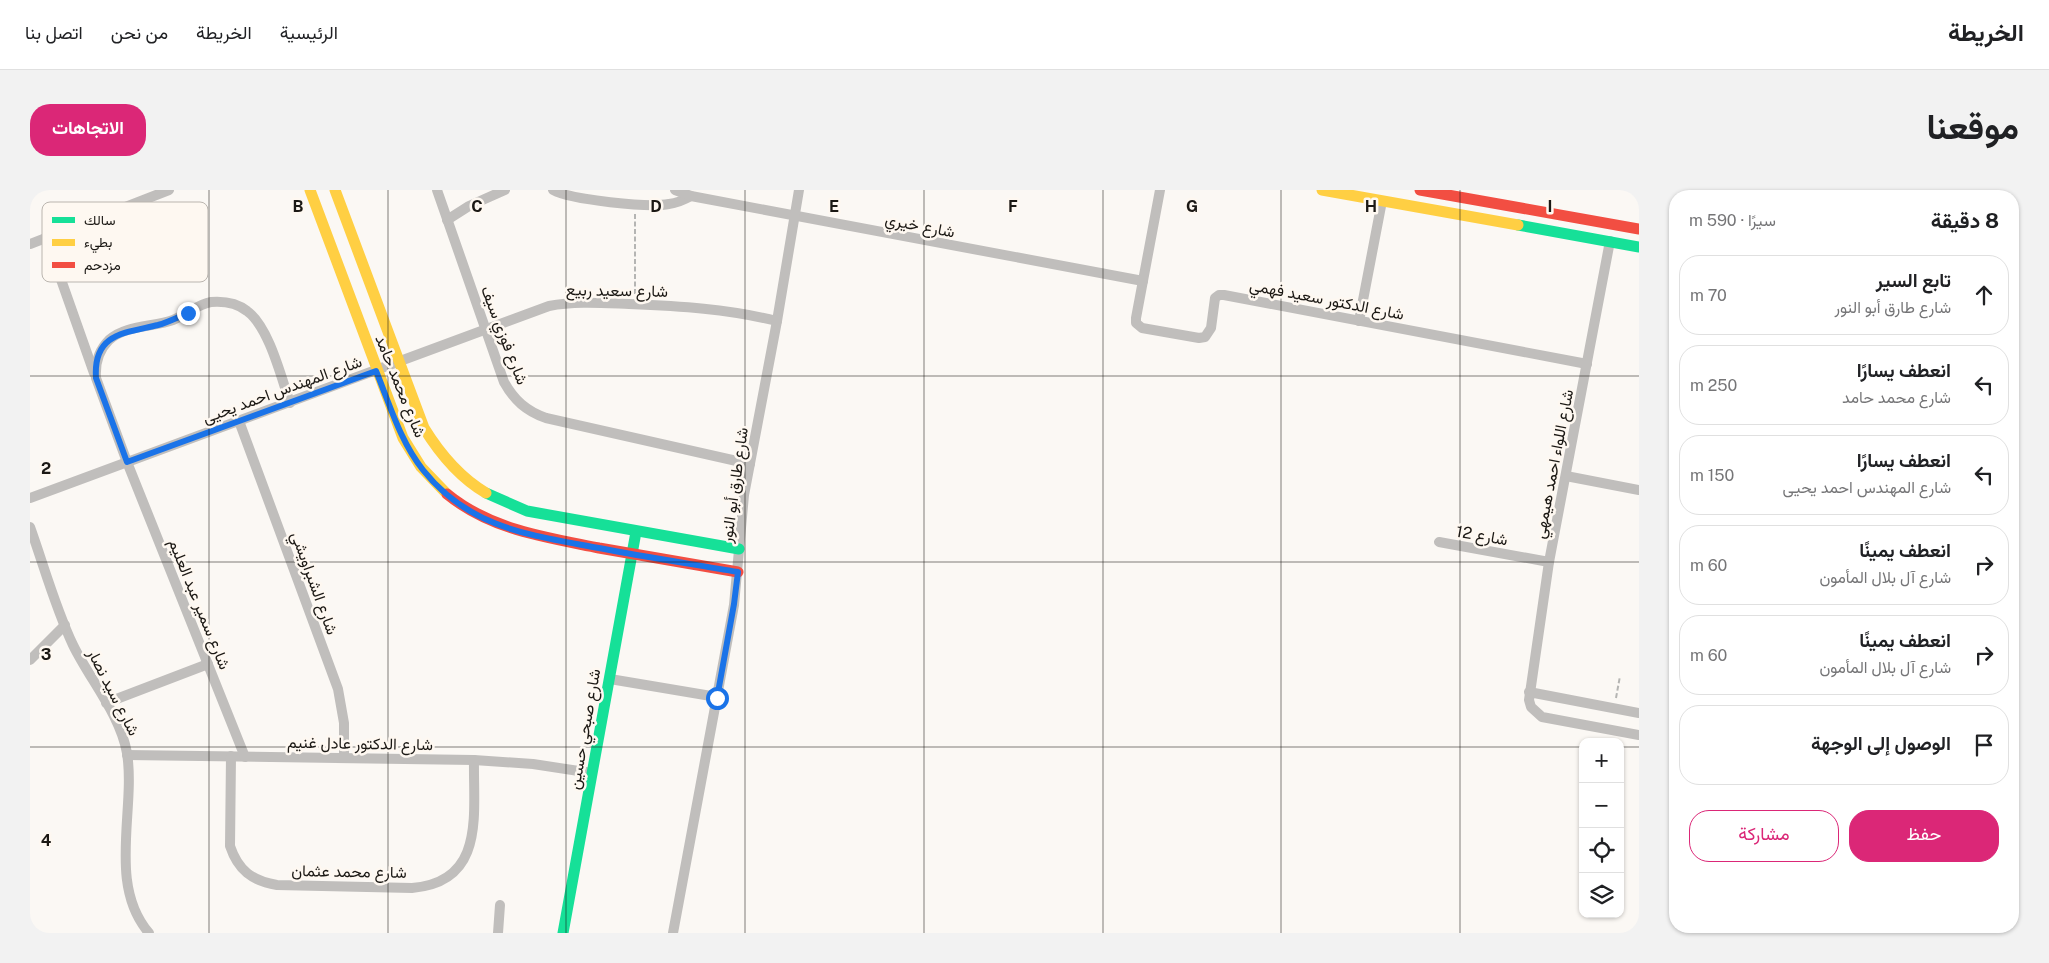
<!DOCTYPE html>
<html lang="ar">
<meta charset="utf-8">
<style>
body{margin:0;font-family:"Public Sans",Vazirmatn,sans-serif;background:#f2f2f2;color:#202124;direction:rtl}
.controls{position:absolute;right:15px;bottom:15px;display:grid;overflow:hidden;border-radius:10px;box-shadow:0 1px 4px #0004}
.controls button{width:45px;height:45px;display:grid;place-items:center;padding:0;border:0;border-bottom:1px solid #e0e0e0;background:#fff;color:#202124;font:25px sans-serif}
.stop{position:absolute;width:15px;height:15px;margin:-11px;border:4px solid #1a73e8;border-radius:50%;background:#fff}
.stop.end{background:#1a73e8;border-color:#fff;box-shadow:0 1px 5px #0008}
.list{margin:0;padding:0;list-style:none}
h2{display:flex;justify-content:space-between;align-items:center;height:65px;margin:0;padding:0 20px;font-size:21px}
h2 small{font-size:16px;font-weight:400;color:#757577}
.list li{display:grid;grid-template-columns:32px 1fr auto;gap:15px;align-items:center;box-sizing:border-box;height:80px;margin:0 10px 10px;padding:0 10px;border:1px solid #e0e0e0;border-radius:20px}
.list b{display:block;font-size:19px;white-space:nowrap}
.list p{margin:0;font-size:16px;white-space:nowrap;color:#757577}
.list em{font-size:16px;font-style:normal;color:#757577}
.actions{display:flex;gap:10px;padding:15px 20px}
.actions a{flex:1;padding:11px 0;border:1px solid #db2777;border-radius:20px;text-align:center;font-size:18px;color:#db2777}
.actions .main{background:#db2777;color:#fff}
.icon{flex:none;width:28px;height:28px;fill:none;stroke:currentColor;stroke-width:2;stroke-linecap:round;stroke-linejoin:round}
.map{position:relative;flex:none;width:1609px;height:743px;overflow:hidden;direction:ltr;border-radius:20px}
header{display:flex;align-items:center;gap:30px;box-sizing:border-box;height:70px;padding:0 25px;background:#fff;border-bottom:1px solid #e0e0e0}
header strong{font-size:24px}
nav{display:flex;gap:28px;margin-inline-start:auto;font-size:18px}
.intro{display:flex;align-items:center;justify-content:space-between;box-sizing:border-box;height:120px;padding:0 30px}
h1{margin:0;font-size:35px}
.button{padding:12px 22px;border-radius:20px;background:#db2777;color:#fff;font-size:18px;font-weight:700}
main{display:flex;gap:30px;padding:0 30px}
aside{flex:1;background:#fff;border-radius:20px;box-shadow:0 1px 4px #0004}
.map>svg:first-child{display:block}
</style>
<header>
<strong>الخريطة</strong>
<nav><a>الرئيسية</a><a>الخريطة</a><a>من نحن</a><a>اتصل بنا</a></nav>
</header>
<div class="intro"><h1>موقعنا</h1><a class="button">الاتجاهات</a></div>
<main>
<aside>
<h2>8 دقيقة<small>سيرًا · 590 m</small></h2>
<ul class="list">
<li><svg class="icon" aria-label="ahead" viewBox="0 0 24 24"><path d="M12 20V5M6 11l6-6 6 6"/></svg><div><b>تابع السير</b><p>شارع طارق أبو النور</p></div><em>70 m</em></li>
<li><svg class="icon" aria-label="left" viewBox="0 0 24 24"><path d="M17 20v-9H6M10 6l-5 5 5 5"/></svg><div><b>انعطف يسارًا</b><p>شارع محمد حامد</p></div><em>250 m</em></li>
<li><svg class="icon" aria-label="left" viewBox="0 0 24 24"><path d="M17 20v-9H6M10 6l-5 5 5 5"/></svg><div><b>انعطف يسارًا</b><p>شارع المهندس احمد يحيى</p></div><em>150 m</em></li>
<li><svg class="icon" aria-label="right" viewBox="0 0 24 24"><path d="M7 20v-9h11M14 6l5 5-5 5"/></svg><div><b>انعطف يمينًا</b><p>شارع آل بلال المأمون</p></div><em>60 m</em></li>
<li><svg class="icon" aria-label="right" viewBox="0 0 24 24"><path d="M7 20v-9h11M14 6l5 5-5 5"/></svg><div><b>انعطف يمينًا</b><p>شارع آل بلال المأمون</p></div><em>60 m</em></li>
<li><svg class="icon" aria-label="arrive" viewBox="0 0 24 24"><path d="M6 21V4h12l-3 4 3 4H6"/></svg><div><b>الوصول إلى الوجهة</b></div></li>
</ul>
<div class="actions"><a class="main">حفظ</a><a>مشاركة</a></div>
</aside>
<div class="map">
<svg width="1609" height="743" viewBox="0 0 1609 743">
<rect width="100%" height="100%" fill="#fbf8f4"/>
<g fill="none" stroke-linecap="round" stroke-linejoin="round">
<g stroke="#b5b5b3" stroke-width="2" stroke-dasharray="5 2.5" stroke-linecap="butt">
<polyline points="605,24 605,105"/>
<polyline points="1586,508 1590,486"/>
</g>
<g stroke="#c0bebc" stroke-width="10">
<path d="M407,0L474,192C484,210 496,221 516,228L720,274"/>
<path d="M523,0C541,10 619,18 639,14C647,13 654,10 661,6"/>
<polyline points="645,0 661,6 1113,91"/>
<polyline points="1130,0 1106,128 1106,133 1112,138 1169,148 1175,147 1181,138 1185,108 1189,105 1194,105 1557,174"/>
<polyline points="417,30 439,16 475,0"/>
<polyline points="16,47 64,183"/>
<polyline points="1580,51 1519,372 1499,510 1501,517 1512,527 1609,545"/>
<polyline points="0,54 139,0"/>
<polyline points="1329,131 1352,11"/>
<polyline points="209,231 308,499 314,533 314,568"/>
<polyline points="1536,286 1609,300"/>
<path d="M0,308L519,116C545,111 572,113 599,114C650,116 698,119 747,131"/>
<path d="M0,337C14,376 25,417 43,455C60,490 90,524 97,563C106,620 77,694 119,743"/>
<polyline points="1409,352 1519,372"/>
<polyline points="0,470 35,435"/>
<polyline points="580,489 687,507"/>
<polyline points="1499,502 1609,523"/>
<polyline points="76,513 178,474"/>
<polyline points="97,565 444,570 503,574 562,583"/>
<path d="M201,566L200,656C208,680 222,691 247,695L382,698C456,692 443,624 444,570"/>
<path d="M215,567L97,272L66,188C65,174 68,161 79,150C95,135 124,137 143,130C156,125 168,114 181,112C194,111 207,113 217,121C239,137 251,187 260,213"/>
<polyline points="468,743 470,715"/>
<polyline points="643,743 704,415 714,305 747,131 769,0"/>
</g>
<g stroke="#16e098" stroke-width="11">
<polyline points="1488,35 1609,57"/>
<polyline points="456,303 497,321 709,359"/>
<polyline points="533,743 606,342"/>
</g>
<g stroke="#ffcf43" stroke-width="11">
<polyline points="280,0 373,248 391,277 417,304"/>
<path d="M305,0L394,238C410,264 429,287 456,303"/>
<polyline points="1292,0 1488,35"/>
</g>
<g stroke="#f24e42" stroke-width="11">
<polyline points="1390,0 1609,39"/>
<path d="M417,304C461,340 515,347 569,358C616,366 662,374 708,382"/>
</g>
</g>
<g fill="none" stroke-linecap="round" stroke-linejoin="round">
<path stroke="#1a73e8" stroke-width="6" d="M158,123C148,127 139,132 128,135C95,143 63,143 66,188L97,272L346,181C360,215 370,251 393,280C440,339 500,345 569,358C615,367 662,374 708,382L704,414L687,508"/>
</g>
<path fill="none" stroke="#1b1814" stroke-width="1" stroke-opacity="0.55" d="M179,0V743M358,0V743M536,0V743M715,0V743M894,0V743M1073,0V743M1251,0V743M1430,0V743M0,186H1609M0,372H1609M0,557H1553M1590,557H1609"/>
<g text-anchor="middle" stroke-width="5" stroke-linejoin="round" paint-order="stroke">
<g font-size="16" fill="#1b1814" stroke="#fef8f1">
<text transform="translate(890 35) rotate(11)" y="6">شارع خيري</text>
<text transform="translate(587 100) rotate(1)" y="6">شارع سعيد ربيع</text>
<text transform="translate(1297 109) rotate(11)" y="6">شارع الدكتور سعيد فهمي</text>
<text transform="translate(475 145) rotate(69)" y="6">شارع فوزي سيف</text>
<text transform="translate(371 196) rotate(68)" y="6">شارع محمد حامد</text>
<text transform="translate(252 199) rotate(-20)" y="6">شارع المهندس احمد يحيى</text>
<text transform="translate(1523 274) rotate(-79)" y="6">شارع اللواء احمد هيمهي</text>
<text transform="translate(704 295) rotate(-82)" y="6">شارع طارق أبو النور</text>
<text transform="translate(1452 345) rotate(10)" y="6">شارع 12</text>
<text transform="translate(285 393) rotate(70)" y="6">شارع الشبراويشي</text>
<text transform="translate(170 414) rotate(68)" y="6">شارع سمير عبد العليم</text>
<text transform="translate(84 502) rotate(63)" y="6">شارع سيد نصار</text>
<text transform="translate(554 539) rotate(-80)" y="6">شارع صبحي حسين</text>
<text transform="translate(330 553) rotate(1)" y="6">شارع الدكتور عادل غنيم</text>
<text transform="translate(319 681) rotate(1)" y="6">شارع محمد عثمان</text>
</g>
</g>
<rect x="12" y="12" width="166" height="80" rx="8" fill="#fef8f1" stroke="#bab5af" stroke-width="1"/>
<rect x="22" y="27" width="23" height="6" fill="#16e098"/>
<rect x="22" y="49" width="23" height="7" fill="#ffcf43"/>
<rect x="22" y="72" width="23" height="6" fill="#f24e42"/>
<g font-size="14" fill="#1b1814">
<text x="54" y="35">سالك</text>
<text x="54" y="57">بطيء</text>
<text x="54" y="80">مزدحم</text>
</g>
<g font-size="16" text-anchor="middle" font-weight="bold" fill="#1b1814" stroke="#fef8f1" stroke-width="5" stroke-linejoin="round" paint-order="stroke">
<text x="268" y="22">B</text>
<text x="447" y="22">C</text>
<text x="626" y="22">D</text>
<text x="804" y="22">E</text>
<text x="983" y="22">F</text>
<text x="1162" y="22">G</text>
<text x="1341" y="22">H</text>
<text x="1520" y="22">I</text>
<text x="16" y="284">2</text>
<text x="16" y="470">3</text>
<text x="16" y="656">4</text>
</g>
</svg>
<div class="controls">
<button>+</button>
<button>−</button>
<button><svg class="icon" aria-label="locate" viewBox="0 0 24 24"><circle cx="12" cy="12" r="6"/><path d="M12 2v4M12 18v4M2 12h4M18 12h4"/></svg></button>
<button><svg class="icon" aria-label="layers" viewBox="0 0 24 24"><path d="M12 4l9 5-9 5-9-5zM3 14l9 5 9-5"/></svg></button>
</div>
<div class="stop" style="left:687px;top:508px"></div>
<div class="stop end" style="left:158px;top:123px"></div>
</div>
</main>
